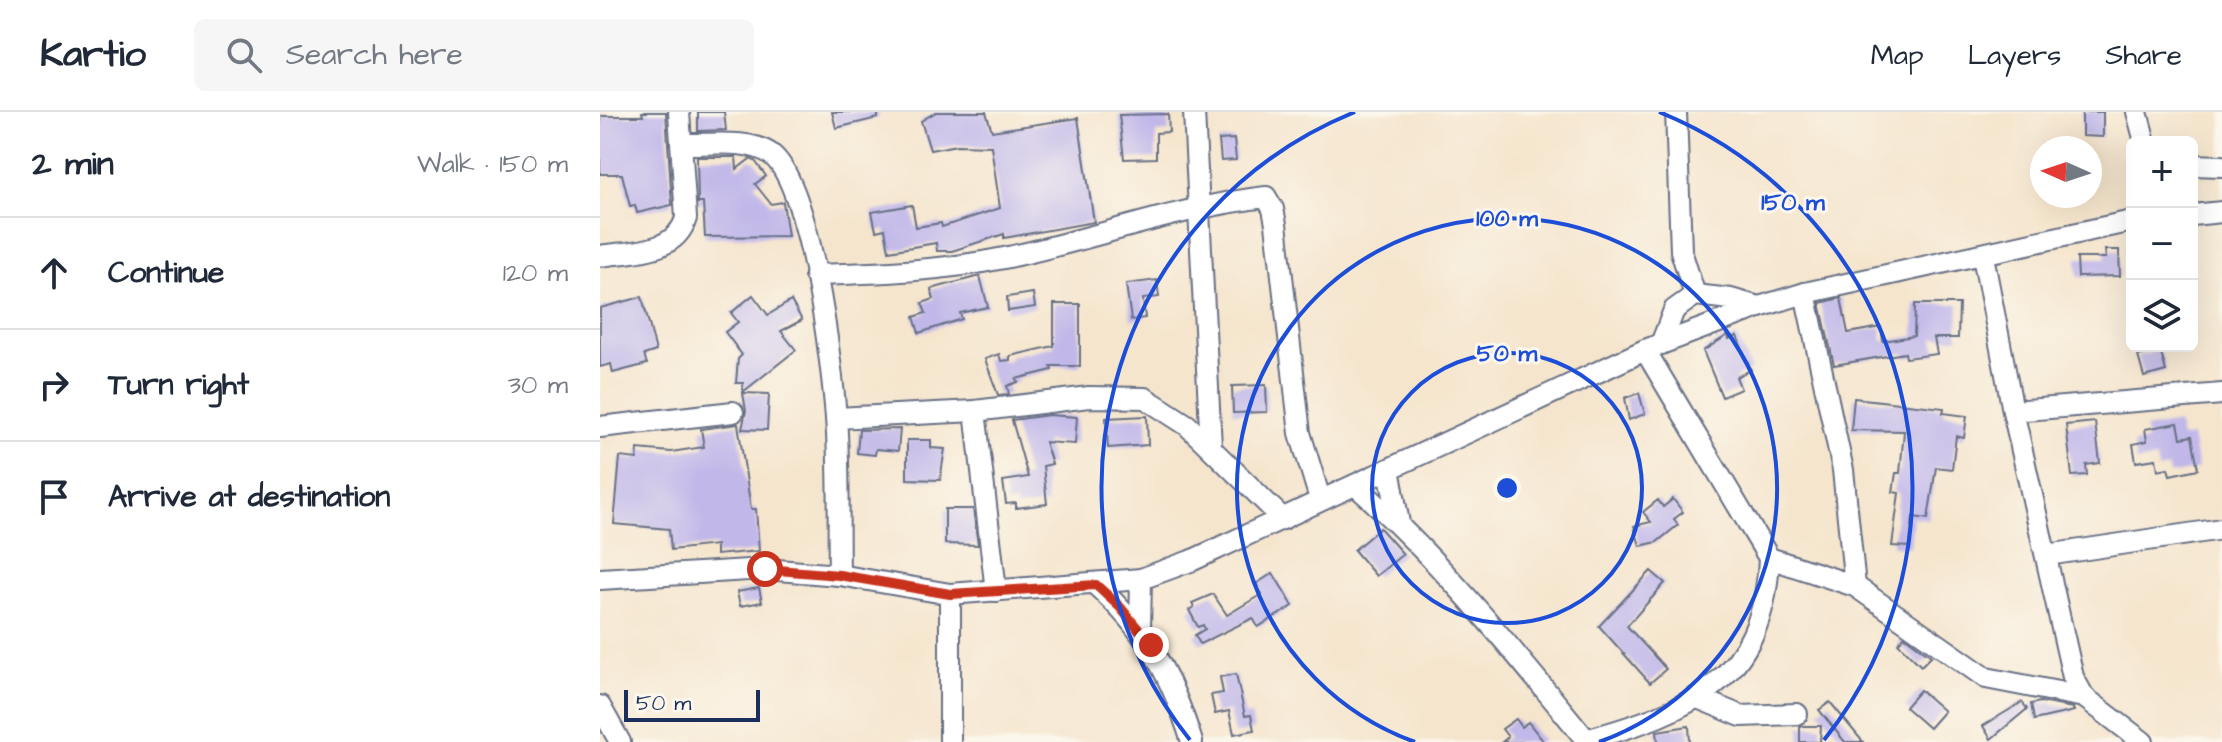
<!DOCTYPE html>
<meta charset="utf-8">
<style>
body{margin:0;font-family:"Architects Daughter",sans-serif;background:#f6f6f7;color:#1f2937}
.controls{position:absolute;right:24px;top:24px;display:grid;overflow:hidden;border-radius:12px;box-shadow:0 8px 32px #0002}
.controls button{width:72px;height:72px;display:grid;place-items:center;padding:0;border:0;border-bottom:2px solid #e0e1e3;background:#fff;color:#1f2937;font:40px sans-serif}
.compass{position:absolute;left:1430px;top:24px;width:72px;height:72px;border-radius:50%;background:#fff;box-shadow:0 8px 32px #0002;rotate:273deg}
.scale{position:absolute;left:24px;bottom:20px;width:136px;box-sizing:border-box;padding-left:8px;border:4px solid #1b2f5e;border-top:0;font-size:22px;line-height:28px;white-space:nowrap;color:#1b2f5e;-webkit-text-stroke:6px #fbf7ec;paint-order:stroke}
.stop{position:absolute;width:24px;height:24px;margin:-18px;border:6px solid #c8321e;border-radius:50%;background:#fff}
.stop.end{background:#c8321e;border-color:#fff;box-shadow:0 2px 8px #0008}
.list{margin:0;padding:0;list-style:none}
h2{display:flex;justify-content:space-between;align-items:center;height:104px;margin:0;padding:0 32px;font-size:34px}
h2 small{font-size:26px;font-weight:400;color:#747a83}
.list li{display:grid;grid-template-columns:52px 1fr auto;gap:24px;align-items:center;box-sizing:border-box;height:112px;padding:0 32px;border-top:2px solid #e0e1e3}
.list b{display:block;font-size:30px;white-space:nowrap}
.list em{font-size:26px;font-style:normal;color:#747a83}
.icon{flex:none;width:44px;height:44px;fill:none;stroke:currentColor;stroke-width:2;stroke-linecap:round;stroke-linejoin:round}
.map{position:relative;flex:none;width:1622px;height:630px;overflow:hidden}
header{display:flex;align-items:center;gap:48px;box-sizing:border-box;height:112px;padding:0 40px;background:#fff;border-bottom:2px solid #e0e1e3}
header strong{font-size:38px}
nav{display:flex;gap:44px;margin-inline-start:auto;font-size:28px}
.search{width:560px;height:72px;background:#f6f6f7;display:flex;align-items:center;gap:20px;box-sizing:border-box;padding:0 28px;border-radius:12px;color:#747a83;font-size:30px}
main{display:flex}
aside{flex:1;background:#fff}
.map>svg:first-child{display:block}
</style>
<header>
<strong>Kartio</strong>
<div class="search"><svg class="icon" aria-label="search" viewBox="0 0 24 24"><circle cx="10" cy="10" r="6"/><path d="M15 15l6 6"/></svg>Search here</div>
<nav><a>Map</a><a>Layers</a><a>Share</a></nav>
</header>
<main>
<aside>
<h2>2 min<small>Walk · 150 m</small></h2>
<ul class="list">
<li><svg class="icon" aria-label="ahead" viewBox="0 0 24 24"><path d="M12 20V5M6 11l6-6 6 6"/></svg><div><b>Continue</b></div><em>120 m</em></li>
<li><svg class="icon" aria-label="right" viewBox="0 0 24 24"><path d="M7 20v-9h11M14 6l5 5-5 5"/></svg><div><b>Turn right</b></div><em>30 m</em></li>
<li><svg class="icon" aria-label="arrive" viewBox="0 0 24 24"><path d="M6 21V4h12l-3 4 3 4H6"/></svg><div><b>Arrive at destination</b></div></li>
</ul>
</aside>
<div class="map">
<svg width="1622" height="630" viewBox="0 0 1622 630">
<rect width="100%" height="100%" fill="#fbf7ec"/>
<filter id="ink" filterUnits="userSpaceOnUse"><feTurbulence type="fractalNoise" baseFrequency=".0125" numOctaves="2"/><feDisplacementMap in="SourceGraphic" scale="16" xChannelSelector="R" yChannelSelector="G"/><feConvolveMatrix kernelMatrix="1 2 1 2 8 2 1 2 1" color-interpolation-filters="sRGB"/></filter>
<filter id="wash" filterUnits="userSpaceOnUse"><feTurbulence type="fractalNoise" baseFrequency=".006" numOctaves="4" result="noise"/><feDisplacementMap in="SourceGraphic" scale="32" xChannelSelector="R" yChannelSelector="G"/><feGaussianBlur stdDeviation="1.8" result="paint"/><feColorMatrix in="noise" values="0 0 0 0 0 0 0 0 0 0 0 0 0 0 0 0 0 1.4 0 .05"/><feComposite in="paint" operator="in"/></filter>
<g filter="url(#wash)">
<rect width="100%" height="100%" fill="#f5e5cd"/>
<g id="blocks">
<g fill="#c1b8e9">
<polygon points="42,0 66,0 72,93 37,101 35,93 30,94 22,62 0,62 0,4 43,4"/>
<polygon points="98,0 124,0 126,18 98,19"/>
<polygon points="232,0 278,0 278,6 236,16"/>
<polygon points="336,0 386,0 392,19 478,6 494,110 404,126 404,122 352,139 337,139 336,131 289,139 285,117 276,119 272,100 312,93 316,115 341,111 342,115 400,96 391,34 357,33 330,38 321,9"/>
<polygon points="1482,0 1503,0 1503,25 1482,24"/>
<polygon points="568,2 569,20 556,21 556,46 524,47 519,3"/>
<polygon points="634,27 636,48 621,49 619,28"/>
<polygon points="97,45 136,45 137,57 150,47 155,49 166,64 155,72 171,92 183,90 188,124 105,125 103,91 98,91"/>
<polygon points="1505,138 1519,138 1520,164 1478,165 1477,146 1506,146"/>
<polygon points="380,164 388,195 360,201 362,207 319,221 314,205 326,201 322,191 334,187 331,177"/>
<polygon points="557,168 559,185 543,187 545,206 531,208 526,172"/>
<polygon points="433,181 435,195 408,199 407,185"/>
<polygon points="153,183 168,203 191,189 202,208 181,219 196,238 143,280 143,271 136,271 138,247 142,243 125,220 138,210 131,201"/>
<polygon points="42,185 56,239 44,243 47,252 13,261 11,252 0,255 0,196"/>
<polygon points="1241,186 1248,221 1281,215 1283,229 1314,224 1315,192 1359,192 1358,226 1334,226 1337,242 1306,246 1305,241 1234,253 1220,191"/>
<polygon points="454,192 480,192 480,254 451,254 452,258 416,267 418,270 407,274 409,282 398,283 385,247 399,242 401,249 410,248 410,244 454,234"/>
<polygon points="1128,223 1129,227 1137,224 1151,258 1136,265 1141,277 1122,285 1103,239"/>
<polygon points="1560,238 1566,259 1544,265 1538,244"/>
<polygon points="666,273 667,300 633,301 632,274"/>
<polygon points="143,281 169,282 167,318 142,317 146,299"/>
<polygon points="1039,281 1045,302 1029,308 1025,286"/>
<polygon points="1254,286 1344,296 1343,301 1367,304 1364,326 1356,324 1352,357 1336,355 1328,407 1313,405 1310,435 1292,434 1299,381 1293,380 1296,361 1300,361 1304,319 1251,318"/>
<polygon points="449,303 477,305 475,332 445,330 452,352 443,354 447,392 416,396 416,391 406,392 403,369 428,365 412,308"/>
<polygon points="547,304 548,333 508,336 506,306"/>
<polygon points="1495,310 1500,351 1486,353 1487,363 1472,364 1466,313"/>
<polygon points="1578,311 1581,326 1592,324 1598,357 1570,363 1568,356 1558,358 1556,347 1536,350 1533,332 1547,329 1545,317"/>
<polygon points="138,312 151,397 156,397 159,439 116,443 116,433 71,438 69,417 14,412 20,345 37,347 38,337 71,340 104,335 101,317"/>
<polygon points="300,317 298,339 276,337 275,343 257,341 259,318"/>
<polygon points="307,328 331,328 331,336 345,337 340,368 307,367"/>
<polygon points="1073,387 1083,400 1074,407 1078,413 1057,430 1040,434 1034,414 1051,410 1043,400 1058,388 1063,395"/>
<polygon points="345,397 373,397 378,433 345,432"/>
<polygon points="780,416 803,442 776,464 754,438"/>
<polygon points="1051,459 1065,471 1027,514 1066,557 1050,571 999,514"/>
<polygon points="673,461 693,494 658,515 653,506 600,532 595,523 605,517 603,513 598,515 589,498 594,495 592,491 613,482 627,503 662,482 656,472"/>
<polygon points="159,476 162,490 140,494 137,480"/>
<polygon points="1304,524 1331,544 1321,554 1298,531"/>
<polygon points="636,562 645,604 651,603 654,618 634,622 629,599 615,602 611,583 623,581 620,565"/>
<polygon points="1320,578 1344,599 1329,616 1305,595"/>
<polygon points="1230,590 1263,630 1245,630 1219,598"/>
<polygon points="1422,590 1427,597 1391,627 1383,614"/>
<polygon points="1440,590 1473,596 1474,599 1434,608 1431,592"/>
<polygon points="916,607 922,615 928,610 944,630 902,630 908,625 902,617"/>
<polygon points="1089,614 1090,630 1058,630 1057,619"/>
<polygon points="1200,614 1221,614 1220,630 1200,630"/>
</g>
</g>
</g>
<g filter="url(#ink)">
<use href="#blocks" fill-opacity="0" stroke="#676f85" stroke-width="2"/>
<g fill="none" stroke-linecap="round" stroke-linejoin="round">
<defs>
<g id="minor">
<polyline points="594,0 611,335"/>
<polyline points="1076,0 1081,139 1095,183"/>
<polyline points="1537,0 1545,30"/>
<path d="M83,32C108,33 150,26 172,43C211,75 232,254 236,306C240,358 238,411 239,463"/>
<polyline points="1592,53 1622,54"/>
<polyline points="1592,103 1622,100"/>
<path d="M0,144C31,139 76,142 86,106L79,0"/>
<polyline points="1383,144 1413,299 1473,565 1484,585 1543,630"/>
<path d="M215,163C279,161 341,159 404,146C492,128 577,95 666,85L673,97L676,112L700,321L720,387"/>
<polyline points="1205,181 1243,358 1255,474"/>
<polyline points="1061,232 1074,198 1095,183 1131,187 1159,195"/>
<polyline points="375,299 396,479"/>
<polyline points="1413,299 1622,282"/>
<polyline points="236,306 375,299 489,285 545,286 587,313 683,407"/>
<polyline points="0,315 133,300"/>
<polyline points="789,357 799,411"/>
<path d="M755,373C843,450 914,540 988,630"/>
<polyline points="1447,443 1622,417"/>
<polyline points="1169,446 1255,474 1386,566 1484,585"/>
<polyline points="0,467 165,457 239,463 350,482 541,467 593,448 1045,238 1159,195 1205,181 1532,109"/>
<path d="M496,473C548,520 571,563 592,630"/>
<polyline points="540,518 541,467"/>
<polyline points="1100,587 1141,604 1197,602"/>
<polyline points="0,594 20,630"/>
<path d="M986,628C1090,599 1164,569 1169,446L1045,238"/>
<polyline points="350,630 350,482"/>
</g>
</defs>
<use href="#minor" stroke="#676f85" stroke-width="24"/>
<use href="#minor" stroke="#fff" stroke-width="20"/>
</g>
</g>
<g fill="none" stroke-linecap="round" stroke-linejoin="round" filter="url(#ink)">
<polyline stroke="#c8321e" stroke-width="10" points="165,457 239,463 350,482 496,473 520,495 551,533"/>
</g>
<g fill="none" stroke="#1d4ed8" stroke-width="4">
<circle cx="907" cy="376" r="135"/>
<path d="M815 630A270 270 0 1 1 999 630"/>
<path d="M590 628A405 405 0 0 1 755 0M1059 0A405 405 0 0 1 1224 628"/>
</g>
<circle cx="907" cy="376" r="12" fill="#1d4ed8" stroke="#fbf7ec" stroke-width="4"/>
<g font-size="24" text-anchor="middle" font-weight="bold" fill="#1d4ed8" stroke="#fbf7ec" stroke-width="6" stroke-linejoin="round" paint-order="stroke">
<text x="1193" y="98">150 m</text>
<text x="907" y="114">100 m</text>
<text x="907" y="249">50 m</text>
</g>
</svg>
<div class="controls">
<button>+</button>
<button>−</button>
<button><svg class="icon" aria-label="layers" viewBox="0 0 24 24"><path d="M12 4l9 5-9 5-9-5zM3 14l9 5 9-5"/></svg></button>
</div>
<svg class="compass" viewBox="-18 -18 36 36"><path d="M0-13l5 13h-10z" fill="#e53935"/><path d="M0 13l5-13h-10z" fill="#747a83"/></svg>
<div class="scale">50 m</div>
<div class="stop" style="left:165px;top:457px"></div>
<div class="stop end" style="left:551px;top:533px"></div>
</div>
</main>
